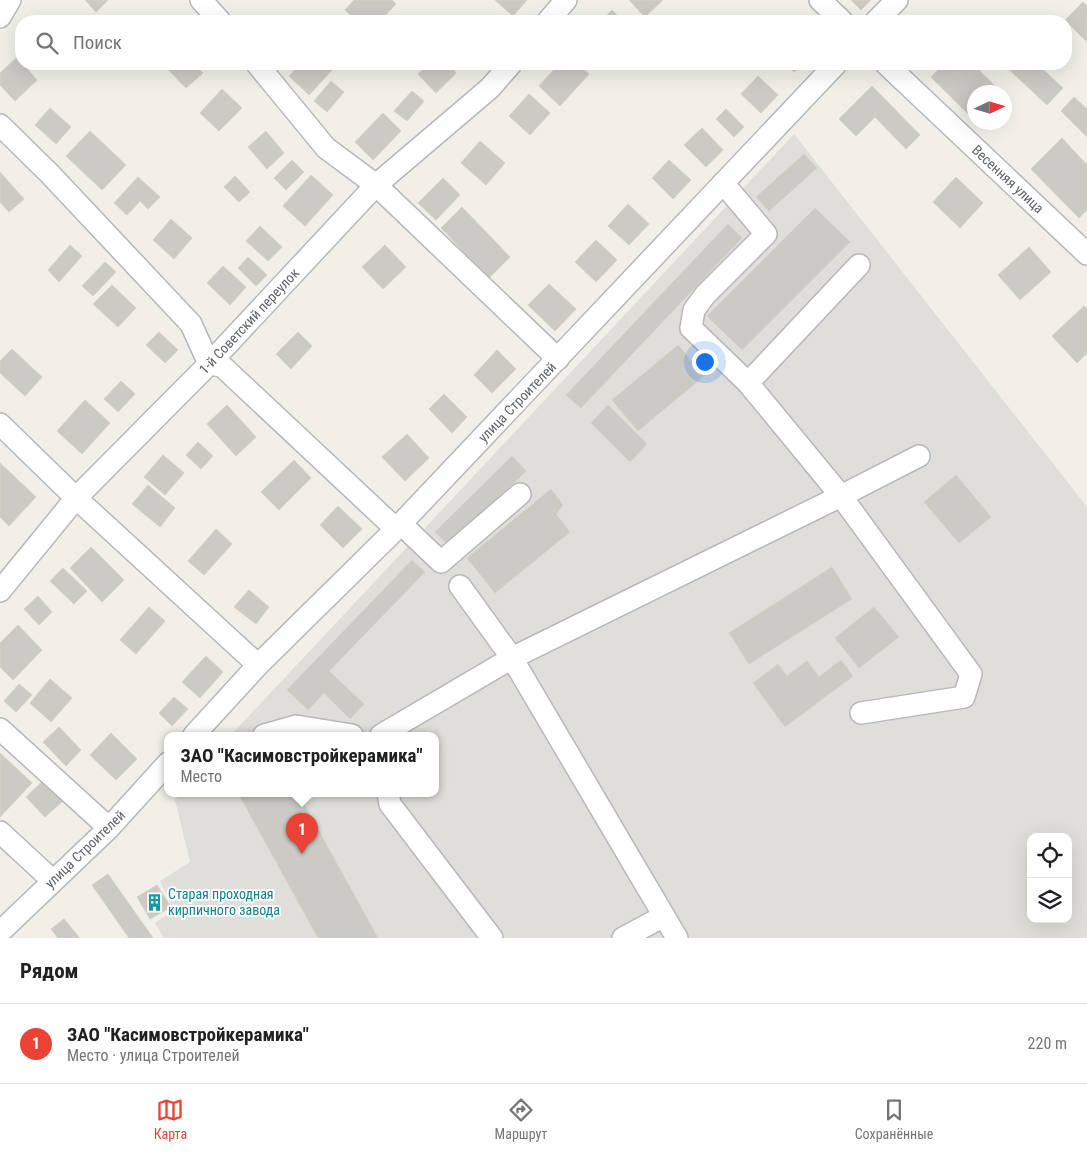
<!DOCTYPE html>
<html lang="ru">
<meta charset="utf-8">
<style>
body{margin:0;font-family:"Roboto Condensed",sans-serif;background:#f2f2f2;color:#202124}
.controls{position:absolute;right:15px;bottom:15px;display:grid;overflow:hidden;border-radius:10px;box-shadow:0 5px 20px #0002}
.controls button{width:45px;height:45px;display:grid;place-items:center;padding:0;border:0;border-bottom:1px solid #e0e0e0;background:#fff;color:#202124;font:25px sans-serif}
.compass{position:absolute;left:967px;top:85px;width:45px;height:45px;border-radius:50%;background:#fff;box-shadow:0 5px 20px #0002;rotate:86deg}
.you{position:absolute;left:704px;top:361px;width:18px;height:18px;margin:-12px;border:4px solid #fff;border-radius:50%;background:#1a73e8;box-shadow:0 0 0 8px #1a73e833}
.badge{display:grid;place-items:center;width:32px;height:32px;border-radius:50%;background:#ea4335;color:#fff;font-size:16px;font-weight:700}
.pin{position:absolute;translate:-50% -41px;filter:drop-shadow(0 1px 2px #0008)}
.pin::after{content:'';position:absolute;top:26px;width:18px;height:15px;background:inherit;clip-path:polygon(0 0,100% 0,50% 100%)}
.popup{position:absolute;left:164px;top:732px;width:275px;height:65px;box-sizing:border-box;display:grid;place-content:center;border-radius:10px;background:#fff;filter:drop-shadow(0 1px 4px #0005);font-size:16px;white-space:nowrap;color:#757577}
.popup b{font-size:19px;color:#202124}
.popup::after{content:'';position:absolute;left:50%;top:100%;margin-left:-10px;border:10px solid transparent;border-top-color:#fff}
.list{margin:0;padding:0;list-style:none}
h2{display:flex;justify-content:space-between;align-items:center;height:65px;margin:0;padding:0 20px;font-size:21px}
h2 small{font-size:16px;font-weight:400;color:#757577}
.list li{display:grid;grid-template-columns:32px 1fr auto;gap:15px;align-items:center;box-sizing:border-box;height:80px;padding:0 20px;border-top:1px solid #e0e0e0}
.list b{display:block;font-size:19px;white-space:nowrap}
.list p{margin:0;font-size:16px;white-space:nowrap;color:#757577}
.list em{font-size:16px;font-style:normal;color:#757577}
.icon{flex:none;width:28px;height:28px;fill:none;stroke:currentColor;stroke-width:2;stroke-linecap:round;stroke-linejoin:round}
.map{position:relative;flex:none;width:1087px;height:938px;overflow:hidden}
.search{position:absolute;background:#fff;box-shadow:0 5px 20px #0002;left:15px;right:15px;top:15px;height:55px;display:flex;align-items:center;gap:12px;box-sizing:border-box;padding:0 18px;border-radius:20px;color:#757577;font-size:19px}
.sheet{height:145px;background:#fff}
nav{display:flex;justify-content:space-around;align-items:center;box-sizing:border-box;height:70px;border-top:1px solid #e0e0e0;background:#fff;font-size:14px;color:#757577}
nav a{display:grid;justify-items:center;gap:2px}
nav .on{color:#ea4335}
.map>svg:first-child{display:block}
</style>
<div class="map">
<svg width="1087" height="938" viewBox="0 0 1087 938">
<rect width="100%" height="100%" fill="#f1efe8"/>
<path fill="#e0deda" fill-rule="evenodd" d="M794,134L1087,507V938H164L155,923L174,910L160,881L190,862L175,800L181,793H436V735H231ZM1031,837H1068V919H1031Z"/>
<g fill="#cccac5" stroke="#d6d1c6">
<polygon points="85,0 108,0 96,12"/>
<polygon points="354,0 392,0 396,4 380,21 357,21 345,10"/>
<polygon points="495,0 527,0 513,16"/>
<polygon points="629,0 663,0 645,17"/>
<polygon points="851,0 871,0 861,10"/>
<polygon points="1083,2 1087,6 1087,42 1065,20"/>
<polygon points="612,10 623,21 601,21"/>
<polygon points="52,15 58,21 45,21"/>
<polygon points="17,57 37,80 15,101 0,85 0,73"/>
<polygon points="163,64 194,64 203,73 186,88"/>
<polygon points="300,64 325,64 332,70 309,95 289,76"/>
<polygon points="429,64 448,64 456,73 436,93 418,74"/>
<polygon points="559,64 577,64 589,74 560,106 539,86"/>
<polygon points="787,64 804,64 794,72"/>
<polygon points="944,64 973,64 1000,91 974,92 973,119 931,77"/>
<polygon points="1003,64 1037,64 1063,88 1047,105"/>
<polygon points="758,76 778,95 761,113 741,94"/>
<polygon points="331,81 344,92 327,112 314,101"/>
<polygon points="872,86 920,135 906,149 875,117 856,136 839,119"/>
<polygon points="222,89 242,108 219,131 200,113"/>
<polygon points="412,91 424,101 407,121 394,111"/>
<polygon points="529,94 550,113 530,135 509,116"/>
<polygon points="1074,97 1087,109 1087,137 1061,111"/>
<polygon points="50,108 71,127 56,144 35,125"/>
<polygon points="726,109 744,127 734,137 716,119"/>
<polygon points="383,113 401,131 373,160 355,142"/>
<polygon points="702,128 723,150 706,167 684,145"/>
<polygon points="90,131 126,165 102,190 66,156"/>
<polygon points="266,131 284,153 267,169 248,147"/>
<polygon points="1062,138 1087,165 1087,210 1079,218 1031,169"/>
<polygon points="480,141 505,163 486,185 461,163"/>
<polygon points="804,154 817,168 769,211 756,197"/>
<polygon points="292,160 304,172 286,190 274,178"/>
<polygon points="669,160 691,180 673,199 652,178"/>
<polygon points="0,172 24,199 9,212 0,202"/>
<polygon points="311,175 333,195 305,226 283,206"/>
<polygon points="235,176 250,192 239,202 224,187"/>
<polygon points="138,177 160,197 148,209 140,201 127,215 114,203"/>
<polygon points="956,177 983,203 960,228 933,202"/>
<polygon points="443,178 460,195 436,220 418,203"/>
<polygon points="628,204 649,224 629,245 608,226"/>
<polygon points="462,207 510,257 489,278 441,228"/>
<polygon points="815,208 850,242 742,350 707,316"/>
<polygon points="171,219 192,238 174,259 153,240"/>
<polygon points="728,224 742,238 581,408 566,395"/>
<polygon points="260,226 282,247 268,261 246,241"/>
<polygon points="596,240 617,260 596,282 575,262"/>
<polygon points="70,245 82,256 59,282 48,270"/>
<polygon points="385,245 406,267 383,289 362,267"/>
<polygon points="1029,247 1051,272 1020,300 998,275"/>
<polygon points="248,257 267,275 256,286 238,268"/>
<polygon points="105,262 116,272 93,296 82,286"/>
<polygon points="223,266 246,287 230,305 207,283"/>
<polygon points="549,284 576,309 555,331 528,305"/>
<polygon points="112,285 136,308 118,327 93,304"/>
<polygon points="1084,306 1087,309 1087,353 1077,363 1052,336"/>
<polygon points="159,332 178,350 165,363 146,345"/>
<polygon points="298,332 312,346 291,369 276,354"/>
<polygon points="678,345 704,376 638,431 612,400"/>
<polygon points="12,349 42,377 25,396 0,373 0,361"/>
<polygon points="497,350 516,369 492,393 474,375"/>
<polygon points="121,381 135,394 118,412 104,399"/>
<polygon points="444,394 467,417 452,433 429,409"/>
<polygon points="85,400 110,423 82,454 57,431"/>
<polygon points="227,405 256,437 236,456 207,424"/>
<polygon points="608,405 647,444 630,462 591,423"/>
<polygon points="407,434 429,458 405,481 382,457"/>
<polygon points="198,442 213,456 201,469 186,455"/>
<polygon points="163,455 184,473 165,495 144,477"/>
<polygon points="512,456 526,471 449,546 435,532"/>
<polygon points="294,460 311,478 279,510 261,492"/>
<polygon points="0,463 36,497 9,526 0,517"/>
<polygon points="956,475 991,517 959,543 924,502"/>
<polygon points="148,485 175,508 160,527 132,504"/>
<polygon points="551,489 563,505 556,514 570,532 495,593 467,558"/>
<polygon points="338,506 362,529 343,548 320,525"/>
<polygon points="216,529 232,544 204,575 188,561"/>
<polygon points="91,547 124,580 102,602 70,568"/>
<polygon points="412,560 425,572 329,671 364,704 350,719 324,693 308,710 287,690"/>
<polygon points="832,567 852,599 749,664 729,633"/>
<polygon points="63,568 87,591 74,604 50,581"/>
<polygon points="249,590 269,607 256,624 234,607"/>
<polygon points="38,596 52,612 39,625 24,609"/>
<polygon points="149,607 165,621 136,654 120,640"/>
<polygon points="874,607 899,637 859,668 835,638"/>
<polygon points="18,625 42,650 13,680 0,667 0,643"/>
<polygon points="206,656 223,672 200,698 182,682"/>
<polygon points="841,660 853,676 785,727 753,683 778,664 787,676 807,661 819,677"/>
<polygon points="50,679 72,698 51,722 30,703"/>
<polygon points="19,684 32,695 16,712 4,701"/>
<polygon points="174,697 188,709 172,726 159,713"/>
<polygon points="59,727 81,750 66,766 43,742"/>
<polygon points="111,733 137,759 116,780 90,755"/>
<polygon points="0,753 32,783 0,817"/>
<polygon points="44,780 63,801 45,817 26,797"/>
<polygon points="238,793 298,793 378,938 318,938"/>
<polygon points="108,874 153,938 129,938 92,885"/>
<polygon points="157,885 171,907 150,919 137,897"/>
<polygon points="64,919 79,937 79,938 58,938 51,929"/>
</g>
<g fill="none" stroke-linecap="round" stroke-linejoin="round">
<defs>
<g id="minor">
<polyline points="201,0 220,21"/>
<polyline points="820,0 842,21"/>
<polyline points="0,17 10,0"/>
<polyline points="548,21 566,0"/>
<polyline points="876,21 897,0"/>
<polyline points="257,64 326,148 376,185 558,359"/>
<polyline points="886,64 1087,254"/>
<polyline points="0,125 49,173 191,324 209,364 222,366 396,529"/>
<polyline points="723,183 766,234 705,295 694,310 691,328 748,383 859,265"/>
<polyline points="748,383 841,496 971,674 964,697 861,713"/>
<polyline points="0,424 76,498 258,665"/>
<polyline points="401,524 441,562 520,494"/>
<polyline points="460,586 512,658 841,496 919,456"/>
<polyline points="0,591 76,498 209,364 376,185 490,88 511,64"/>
<polyline points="0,729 109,828"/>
<polyline points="194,735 258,665 396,529 836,64"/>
<polyline points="264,735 296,726 352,735"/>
<polyline points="381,735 512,658 677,938"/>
<polyline points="388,793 390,804 492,938"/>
<polyline points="0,832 52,880"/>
<polyline points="0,932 109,828 168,763"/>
<polyline points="623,938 664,916"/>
</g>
</defs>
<use href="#minor" stroke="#b5b8bc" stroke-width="24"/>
<use href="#minor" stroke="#fff" stroke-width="21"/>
</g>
<defs>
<symbol id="building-bare" viewBox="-9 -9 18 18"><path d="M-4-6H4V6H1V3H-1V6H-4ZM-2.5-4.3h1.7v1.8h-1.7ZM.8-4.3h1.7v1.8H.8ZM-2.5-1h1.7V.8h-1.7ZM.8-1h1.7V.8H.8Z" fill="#0f9aa8" stroke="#fff" stroke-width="2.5" paint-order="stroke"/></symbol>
</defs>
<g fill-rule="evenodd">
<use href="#building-bare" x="142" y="890" width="25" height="25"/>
</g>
<g text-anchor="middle" stroke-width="4" stroke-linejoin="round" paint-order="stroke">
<g font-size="14" fill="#5f6368" stroke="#fff">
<text transform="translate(1008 179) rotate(43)" y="5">Весенняя улица</text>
<text transform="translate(249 321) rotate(-47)" y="5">1-й Советский переулок</text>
<text transform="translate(517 402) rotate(-46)" y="5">улица Строителей</text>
<text transform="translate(85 849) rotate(-44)" y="5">улица Строителей</text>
</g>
<g font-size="14" fill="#0d838f" stroke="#fff" text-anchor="start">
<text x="168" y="899">Старая проходная<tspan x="168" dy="16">кирпичного завода</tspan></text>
</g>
</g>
</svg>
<div class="controls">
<button><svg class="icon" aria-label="locate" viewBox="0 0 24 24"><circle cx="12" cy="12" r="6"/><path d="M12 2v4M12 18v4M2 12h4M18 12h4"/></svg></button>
<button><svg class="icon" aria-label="layers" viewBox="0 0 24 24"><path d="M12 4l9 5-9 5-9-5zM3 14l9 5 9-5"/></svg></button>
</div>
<svg class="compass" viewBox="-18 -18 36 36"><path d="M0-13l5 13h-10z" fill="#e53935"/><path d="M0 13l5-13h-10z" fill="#757577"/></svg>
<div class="you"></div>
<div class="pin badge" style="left:302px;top:854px">1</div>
<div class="popup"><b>ЗАО &quot;Касимовстройкерамика&quot;</b>Место</div>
<div class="search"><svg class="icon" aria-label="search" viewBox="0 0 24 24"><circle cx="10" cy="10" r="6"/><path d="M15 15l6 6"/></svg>Поиск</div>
</div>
<section class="sheet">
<h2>Рядом<small></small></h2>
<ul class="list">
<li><span class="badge">1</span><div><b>ЗАО &quot;Касимовстройкерамика&quot;</b><p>Место · улица Строителей</p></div><em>220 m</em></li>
</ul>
</section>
<nav>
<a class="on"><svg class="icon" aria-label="map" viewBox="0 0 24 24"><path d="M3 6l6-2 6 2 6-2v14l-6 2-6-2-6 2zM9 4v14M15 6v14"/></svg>Карта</a>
<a><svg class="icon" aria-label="directions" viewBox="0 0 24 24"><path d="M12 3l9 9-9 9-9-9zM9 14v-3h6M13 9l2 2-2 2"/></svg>Маршрут</a>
<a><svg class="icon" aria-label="saved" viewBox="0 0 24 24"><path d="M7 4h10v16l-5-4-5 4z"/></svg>Сохранённые</a>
</nav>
